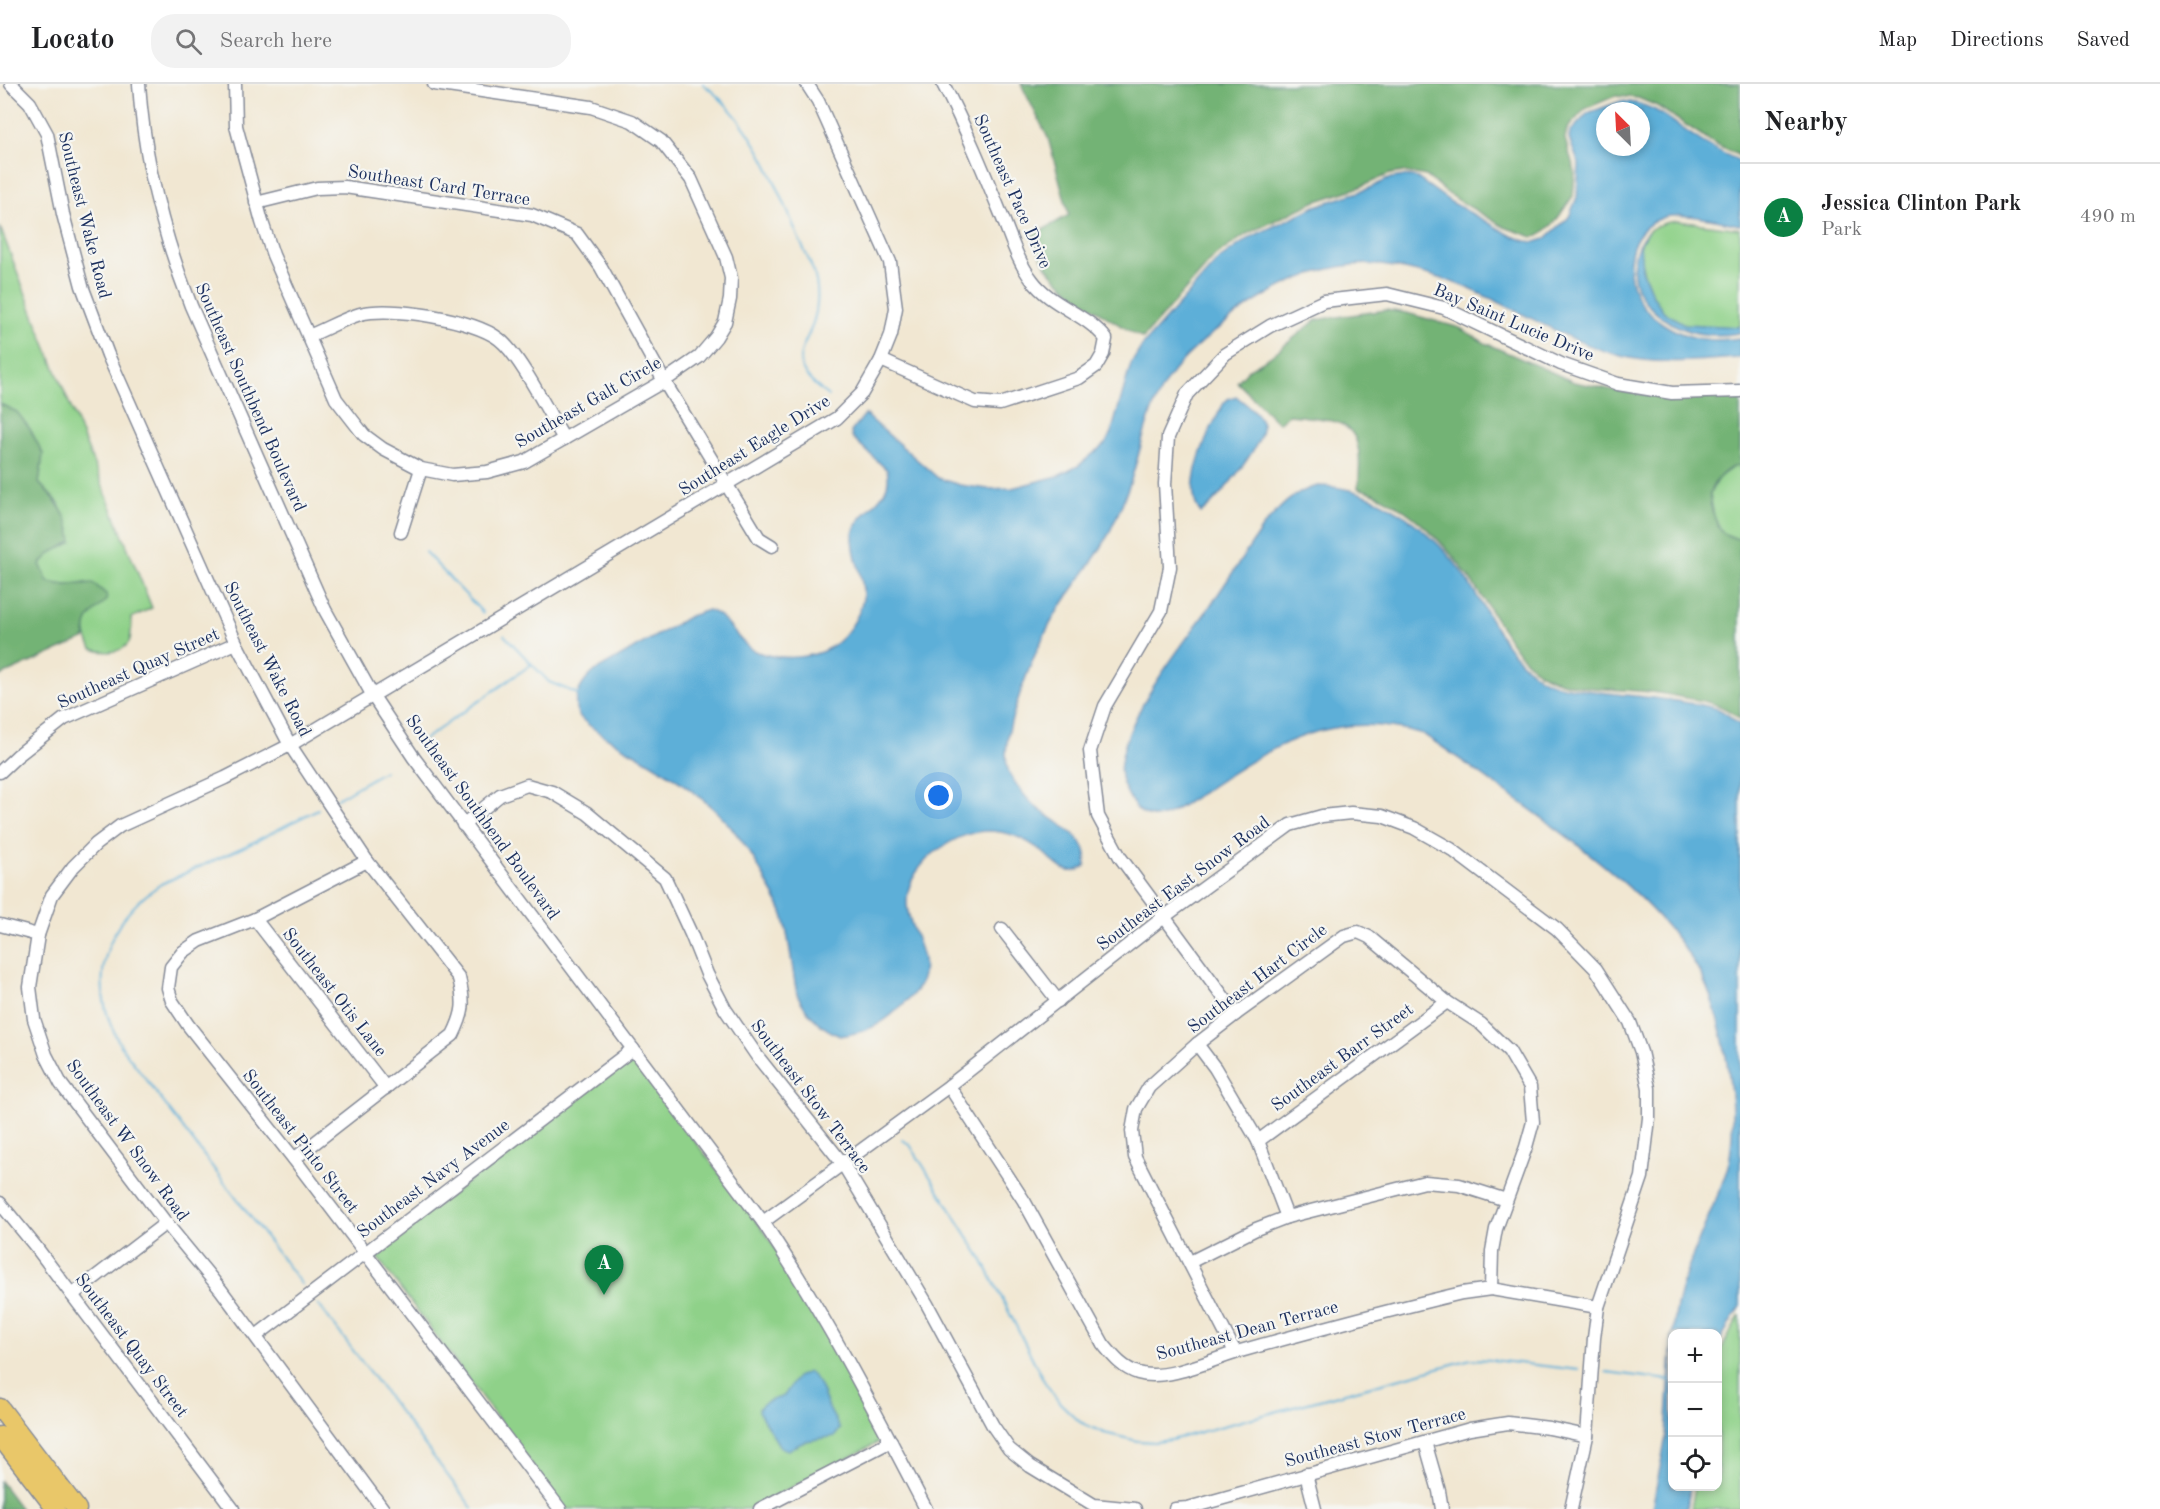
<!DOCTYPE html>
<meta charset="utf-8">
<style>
body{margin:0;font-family:"Old Standard TT",serif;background:#f2f2f2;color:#202124}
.controls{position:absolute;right:18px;bottom:18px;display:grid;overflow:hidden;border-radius:12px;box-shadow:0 3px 9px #0003}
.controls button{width:54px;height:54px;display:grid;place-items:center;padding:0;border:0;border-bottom:2px solid #e0e0e0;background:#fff;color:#202124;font:30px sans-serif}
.compass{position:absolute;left:1596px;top:18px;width:54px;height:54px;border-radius:50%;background:#fff;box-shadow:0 3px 9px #0003;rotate:336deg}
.you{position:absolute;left:939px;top:712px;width:21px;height:21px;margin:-15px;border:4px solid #fff;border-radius:50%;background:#1a73e8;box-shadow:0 0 0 9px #1a73e833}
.badge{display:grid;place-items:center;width:39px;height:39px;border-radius:50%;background:#0b8043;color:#fff;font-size:20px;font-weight:700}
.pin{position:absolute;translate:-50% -50px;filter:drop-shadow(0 2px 3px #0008)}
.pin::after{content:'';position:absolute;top:32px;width:21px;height:18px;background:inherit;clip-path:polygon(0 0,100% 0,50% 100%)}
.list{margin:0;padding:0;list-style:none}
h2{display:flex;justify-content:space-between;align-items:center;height:78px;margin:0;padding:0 24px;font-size:26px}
h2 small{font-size:20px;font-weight:400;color:#757577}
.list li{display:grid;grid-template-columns:39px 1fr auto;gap:18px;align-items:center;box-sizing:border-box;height:108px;padding:0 24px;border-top:2px solid #e0e0e0}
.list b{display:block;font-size:22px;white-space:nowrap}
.list p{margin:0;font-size:20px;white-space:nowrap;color:#757577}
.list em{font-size:20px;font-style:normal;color:#757577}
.icon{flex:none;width:33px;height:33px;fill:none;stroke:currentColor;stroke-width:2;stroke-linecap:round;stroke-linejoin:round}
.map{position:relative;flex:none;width:1740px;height:1425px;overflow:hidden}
header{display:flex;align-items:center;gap:36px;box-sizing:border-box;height:84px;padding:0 30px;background:#fff;border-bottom:2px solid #e0e0e0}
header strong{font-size:28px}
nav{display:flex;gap:33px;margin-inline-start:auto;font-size:21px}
.search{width:420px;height:54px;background:#f2f2f2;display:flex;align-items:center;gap:15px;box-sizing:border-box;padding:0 21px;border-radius:24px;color:#757577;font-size:22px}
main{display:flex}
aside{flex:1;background:#fff}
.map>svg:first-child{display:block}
</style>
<header>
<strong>Locato</strong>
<div class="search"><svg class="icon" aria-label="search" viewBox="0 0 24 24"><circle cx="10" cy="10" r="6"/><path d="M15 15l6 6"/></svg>Search here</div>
<nav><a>Map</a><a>Directions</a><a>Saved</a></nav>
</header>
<main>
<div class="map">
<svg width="1740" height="1425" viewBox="0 0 1740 1425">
<rect width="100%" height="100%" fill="#f6f6f2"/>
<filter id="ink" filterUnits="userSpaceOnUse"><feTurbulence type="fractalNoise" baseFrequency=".0167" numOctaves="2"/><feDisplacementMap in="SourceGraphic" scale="12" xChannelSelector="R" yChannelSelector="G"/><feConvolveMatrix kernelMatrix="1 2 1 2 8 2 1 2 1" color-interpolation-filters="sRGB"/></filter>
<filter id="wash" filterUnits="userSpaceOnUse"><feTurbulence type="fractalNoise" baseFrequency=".008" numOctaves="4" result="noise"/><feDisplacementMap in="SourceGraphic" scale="24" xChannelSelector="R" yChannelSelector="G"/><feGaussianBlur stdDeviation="1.35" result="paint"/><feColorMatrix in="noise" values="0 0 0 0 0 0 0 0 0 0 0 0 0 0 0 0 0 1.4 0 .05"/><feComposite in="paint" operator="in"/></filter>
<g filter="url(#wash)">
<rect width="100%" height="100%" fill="#f1e7d2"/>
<g fill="#8fd189" stroke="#558074" stroke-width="1.5">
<path d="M1678,137L1740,145V243C1725,242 1697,244 1684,240C1679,238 1668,232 1664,228C1652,216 1636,176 1641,159C1645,143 1664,138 1678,137Z"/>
<path d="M0,143L40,247L152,524L131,534C131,541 132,553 129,558C123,570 102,569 92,565C81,545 84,533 103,519L85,498L65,501L48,499L40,480L52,468L71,458L59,420L39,399L43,370L17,328L0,320Z"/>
<polygon points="1736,381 1740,381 1740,456 1723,449 1714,433 1710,410 1718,394"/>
<polygon points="631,974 767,1151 829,1252 885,1355 750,1425 565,1425 374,1169"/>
<polygon points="1740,1231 1740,1425 1691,1425 1695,1403 1718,1402 1718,1271"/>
</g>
<g fill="#73b375" stroke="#47716a" stroke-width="1.5">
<path d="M1021,0H1740V72L1718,62L1657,22L1638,14L1615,12L1585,25L1567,45L1565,55L1575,88L1573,112L1555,138L1539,152L1533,153L1504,143L1451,112L1426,92L1404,88L1390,90L1360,103L1314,118L1247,150L1215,172L1143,254C1116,240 1062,207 1046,181C1040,172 1036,161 1032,152L1069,131L1048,54Z"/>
<path d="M1386,226L1407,229L1460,244L1485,259L1574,298L1624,308L1652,311L1740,314V381C1728,382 1713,397 1710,409C1708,417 1716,442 1723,449C1727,452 1735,454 1740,456V635C1724,621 1707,617 1686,614C1674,612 1662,609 1650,608C1615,604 1571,608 1539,588C1517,573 1503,546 1489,524C1458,474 1417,421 1358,404C1365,338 1348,336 1288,331L1278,339L1237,298L1249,285L1270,273L1316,236Z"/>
<path d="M0,320L17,328L30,345L43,370L39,399C56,417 70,432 72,458L52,468L40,480L48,498L65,501L93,499L106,510L107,515C96,528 82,534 86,554L0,592Z"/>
<polygon points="0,1397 21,1425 0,1425"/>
</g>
<g fill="#5dafd8" stroke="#3c6f9b" stroke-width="1.5" fill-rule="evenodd">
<path d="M1621,17C1657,20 1667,35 1695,53C1709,63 1724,70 1740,77V141C1719,137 1682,127 1662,134C1626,147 1622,190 1641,219C1648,230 1661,239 1672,245C1694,257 1717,257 1740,254V274C1700,276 1661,282 1621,272C1562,256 1510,219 1452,198C1434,191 1414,187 1395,183C1329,170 1264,207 1215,247C1195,264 1176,280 1163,303C1146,333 1141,366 1130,399C1123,419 1114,440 1104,459C1090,483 1072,504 1057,528C1037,561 1022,600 1011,638C1007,652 1003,677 1010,691C1017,702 1026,715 1036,723C1053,738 1095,754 1085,783C1077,787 1071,789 1063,785C1054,780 1047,771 1039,765C1002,739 969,742 934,769C927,774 921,782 916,789C888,832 935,860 921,898C917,909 905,918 897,926C880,942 863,949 840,952C821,944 806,929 797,910C792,885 790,859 784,834C781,823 774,811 768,801C739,741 703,710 646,676C631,667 586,644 578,630C570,615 584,596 595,587L690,532L708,526C728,532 734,554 751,565C772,577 811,576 831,563C846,553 860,533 863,514C865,493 852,473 853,452C854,427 896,416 887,386L852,353L851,348L865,330L938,394L960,401L988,405L1012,404L1058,392L1078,382L1106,359L1112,346L1131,280L1142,262L1218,176L1249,154L1316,122L1365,106L1391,94L1405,92L1417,94L1451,118L1512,152L1526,157L1535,158L1545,155L1569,133L1577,113L1579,80L1569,55L1570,48L1588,29ZM1605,27H1641V63H1605Z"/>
<path d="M1648,148L1640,160L1642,186L1652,210L1664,228L1684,240L1740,243V249C1728,251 1715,252 1703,250C1668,245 1628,216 1634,176C1636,166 1640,154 1648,148Z"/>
<path d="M1236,312C1245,320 1262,330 1262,343C1263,361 1216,419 1201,429C1179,403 1211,343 1224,319L1228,315Z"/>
<path d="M1318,402C1379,402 1438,450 1469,499C1489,530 1505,569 1536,591C1548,599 1564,603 1579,605C1613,611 1648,612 1682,618C1694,620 1707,621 1718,625C1727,629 1733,635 1740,641V1222L1718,1260V1250L1673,1249C1676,1207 1694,1168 1710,1129C1717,1112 1725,1095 1729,1078C1739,1024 1724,927 1695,880C1653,814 1585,765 1523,720C1489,697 1457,672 1423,650C1314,618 1252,679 1167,731C1152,736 1140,731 1132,718C1125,705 1118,694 1121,679C1127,630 1177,568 1206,528C1225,500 1244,472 1262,444C1279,424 1292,408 1318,402Z"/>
<polygon points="1672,1250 1672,1402 1690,1403 1687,1425 1652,1425 1666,1353"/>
<path d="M808,1288C819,1296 821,1304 826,1317C829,1327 836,1336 840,1345L835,1352L806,1357L788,1366L780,1363L758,1327C762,1316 775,1316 784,1312L797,1293Z"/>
</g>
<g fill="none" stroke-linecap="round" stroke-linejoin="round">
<g stroke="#5dafd8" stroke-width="2">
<path d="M703,0C752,37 775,95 797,150C803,165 813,181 816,197C819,212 817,228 812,242C808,254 797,269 801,281C805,295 818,303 828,312"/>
<polyline points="425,468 483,529"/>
<polyline points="504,551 549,598 578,610"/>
<polyline points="422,657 532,580"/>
<polyline points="337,715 384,687"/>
<polyline points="903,1056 910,1061 982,1175 1044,1297 1059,1318 1080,1338 1104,1349 1138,1357 1155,1358 1171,1356 1471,1275 1492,1276 1579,1286"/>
<path d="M302,1201L123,965C85,903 101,840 161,800L248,761L318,725"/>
<polyline points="318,1220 473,1425"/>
<polyline points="1606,1288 1669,1296"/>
</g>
</g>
</g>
<g filter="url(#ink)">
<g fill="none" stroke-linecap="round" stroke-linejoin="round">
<defs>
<g id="minor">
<path d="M11,0L30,19L47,50L63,130L82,202L108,271L236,559L290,661L333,726L367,777L459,894C465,919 464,929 453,951L294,1075"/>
<path d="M139,0C144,78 163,150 191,222L325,526L373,612L414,674L763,1138C825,1230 875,1327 926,1425"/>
<polyline points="235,0 236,42 262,138 273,171 336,315 364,351 383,365 421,385 452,391 487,388 524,378 664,297 699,273 716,253 725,238 730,215 731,194 726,173 691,95 661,57 632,37 591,23 434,0"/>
<polyline points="256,119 317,104 345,103 532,131 577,150 601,183 664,297 759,454 772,462"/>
<path d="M309,252C326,245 343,235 360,230C391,222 473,235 499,255C520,271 549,330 564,355"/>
<path d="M881,276L975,318L1000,320L1079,294L1096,282L1103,270L1106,255C1087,230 1051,222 1032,196C1017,177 1010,151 1001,130C983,86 965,42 943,0"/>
<polyline points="401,448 421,385"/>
<polyline points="0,688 17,672 64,635 236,559"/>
<polyline points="463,741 500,711 527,701 552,708 587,729 665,794 691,850 707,890 725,925 757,972 843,1080 927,1220 993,1342 1009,1365 1030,1382 1094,1421 1135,1425"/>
<polyline points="367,777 255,835 199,857 183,868 171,883 168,904 172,917 188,941 294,1075 560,1425"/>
<polyline points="255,835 386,1004"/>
<polyline points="0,841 38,851"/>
<polyline points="1002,845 1058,917"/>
<polyline points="1236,930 1120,773 1098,732 1090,667 1105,622 1161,527 1170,483 1165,400 1168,353 1187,310 1225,270 1270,242 1324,217 1387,210 1444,224 1561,280 1618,300 1672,309 1740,307"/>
<polyline points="1197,960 1215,984 1258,1057 1287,1133"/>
<path d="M949,1002L1024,1117L1103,1260C1113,1272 1122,1284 1138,1289C1168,1298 1215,1274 1244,1266C1316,1246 1389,1226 1462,1209L1491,1205L1598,1223"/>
<polyline points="1258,1057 1447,918"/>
<polyline points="0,1119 36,1163 233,1425"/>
<polyline points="763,1138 949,1002 1164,833 1290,741 1322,732 1351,729 1382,732 1414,744 1451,765 1557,845 1596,885 1630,938 1641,968 1649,1004 1649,1034 1642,1093 1598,1223 1594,1254 1587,1352 1571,1425"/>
<polyline points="1190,1178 1256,1145 1287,1133 1425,1098 1459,1101 1506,1116"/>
<polyline points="72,1211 166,1139"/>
<polyline points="256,1252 633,965"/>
<polyline points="1235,1268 1135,1073 1132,1047 1136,1025 1149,1003 1197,960 1236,930 1344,852 1358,848 1369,853 1447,918 1481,940 1509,967 1530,1003 1533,1038 1526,1063 1496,1145 1492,1167 1491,1205"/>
<polyline points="1425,1358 1439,1407 1442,1425"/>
<polyline points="1306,1390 1315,1425"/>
<polyline points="383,1425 221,1206 166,1139 61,1000 46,971 34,935 30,903 38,851 52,811 73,783 96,760 120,742 225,694 290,661 837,334 862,309 881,276 891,251 896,224 890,178 818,17 807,0"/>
<polyline points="760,1425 891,1357"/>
<polyline points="1175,1425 1188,1424 1470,1345 1508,1339 1549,1344 1587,1352"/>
</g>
<g id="highway">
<polyline points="0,1324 77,1425"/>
<polyline points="0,1352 56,1425"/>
</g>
</defs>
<use href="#minor" stroke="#868b98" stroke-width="15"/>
<use href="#highway" stroke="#868b98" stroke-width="21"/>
<use href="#minor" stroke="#fff" stroke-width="12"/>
<use href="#highway" stroke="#e9c769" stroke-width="18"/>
</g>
</g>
<g text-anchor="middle" stroke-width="4.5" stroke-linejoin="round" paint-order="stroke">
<g font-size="18" fill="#1b2f5e" stroke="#f6f6f2">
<text transform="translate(439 101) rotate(9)" y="6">Southeast Card Terrace</text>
<text transform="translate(1013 107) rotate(66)" y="6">Southeast Pace Drive</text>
<text transform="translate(85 131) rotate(76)" y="6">Southeast Wake Road</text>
<text transform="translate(1514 238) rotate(23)" y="6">Bay Saint Lucie Drive</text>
<text transform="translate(251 313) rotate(66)" y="6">Southeast Southbend Boulevard</text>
<text transform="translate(588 318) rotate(-30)" y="6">Southeast Galt Circle</text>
<text transform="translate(754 361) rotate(-32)" y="6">Southeast Eagle Drive</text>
<text transform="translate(268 575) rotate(63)" y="6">Southeast Wake Road</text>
<text transform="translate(138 584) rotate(-24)" y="6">Southeast Quay Street</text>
<text transform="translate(483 733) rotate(54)" y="6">Southeast Southbend Boulevard</text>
<text transform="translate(1183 799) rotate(-37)" y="6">Southeast East Snow Road</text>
<text transform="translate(1257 894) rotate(-37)" y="6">Southeast Hart Circle</text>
<text transform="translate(335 908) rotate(52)" y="6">Southeast Otis Lane</text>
<text transform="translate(1342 973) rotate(-36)" y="6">Southeast Barr Street</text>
<text transform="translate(811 1012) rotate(53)" y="6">Southeast Stow Terrace</text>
<text transform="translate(128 1056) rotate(54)" y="6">Southeast W Snow Road</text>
<text transform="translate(301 1057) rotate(52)" y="6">Southeast Pinto Street</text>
<text transform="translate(433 1094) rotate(-37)" y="6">Southeast Navy Avenue</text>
<text transform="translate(1247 1246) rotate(-15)" y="6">Southeast Dean Terrace</text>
<text transform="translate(132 1261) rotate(53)" y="6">Southeast Quay Street</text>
<text transform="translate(1375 1353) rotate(-15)" y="6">Southeast Stow Terrace</text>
</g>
</g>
</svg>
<div class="controls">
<button>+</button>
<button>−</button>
<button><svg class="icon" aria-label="locate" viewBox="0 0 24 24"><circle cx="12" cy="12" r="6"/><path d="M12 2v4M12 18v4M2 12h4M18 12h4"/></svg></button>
</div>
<svg class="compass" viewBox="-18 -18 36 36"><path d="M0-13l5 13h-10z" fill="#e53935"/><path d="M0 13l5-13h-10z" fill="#757577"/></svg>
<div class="you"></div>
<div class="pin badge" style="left:604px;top:1211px">A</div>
</div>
<aside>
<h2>Nearby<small></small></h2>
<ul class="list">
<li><span class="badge">A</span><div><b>Jessica Clinton Park</b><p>Park</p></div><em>490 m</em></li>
</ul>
</aside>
</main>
